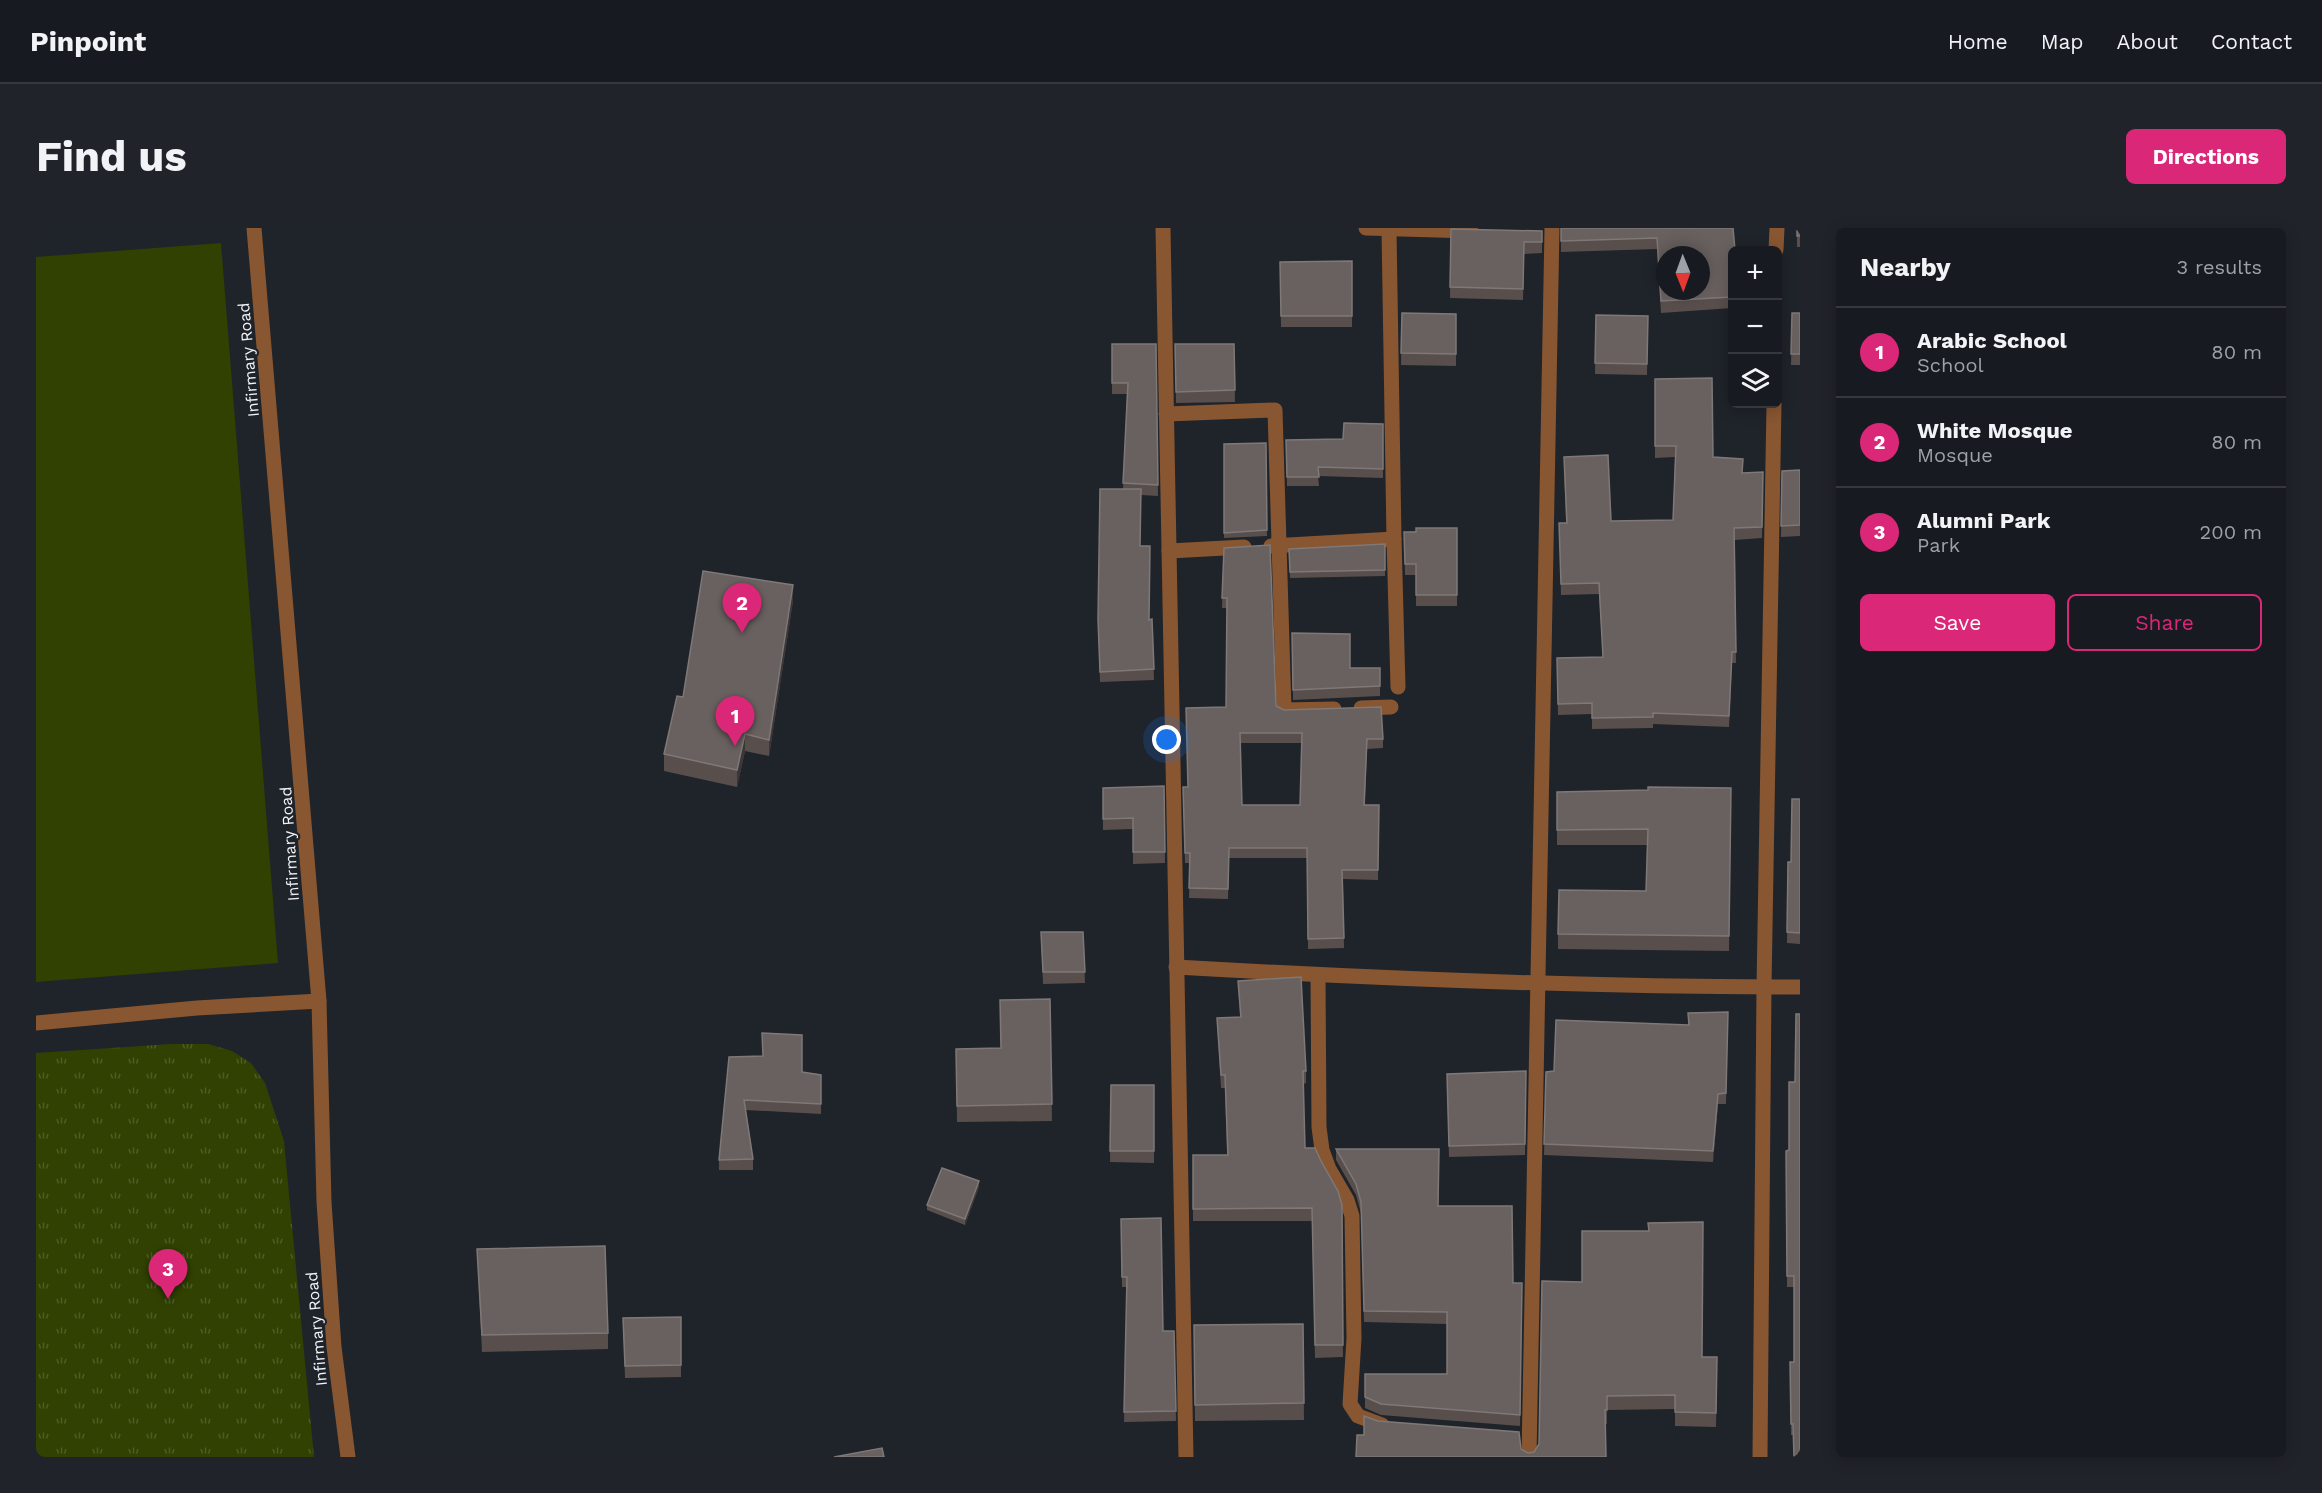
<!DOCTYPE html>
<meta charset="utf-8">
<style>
body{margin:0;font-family:"Work Sans",sans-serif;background:#202329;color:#f1f3f6}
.controls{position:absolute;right:18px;top:18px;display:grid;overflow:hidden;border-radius:9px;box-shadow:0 3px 15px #0003}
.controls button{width:54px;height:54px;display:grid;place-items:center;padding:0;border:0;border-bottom:2px solid #36383e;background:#171a20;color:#f1f3f6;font:30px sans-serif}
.compass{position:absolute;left:1620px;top:18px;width:54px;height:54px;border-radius:50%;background:#171a20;box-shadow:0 3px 15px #0003;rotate:179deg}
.you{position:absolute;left:1131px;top:512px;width:21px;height:21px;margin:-15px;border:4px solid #fff;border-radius:50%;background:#1a73e8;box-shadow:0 0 0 9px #1a73e833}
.badge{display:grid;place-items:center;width:39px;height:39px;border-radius:50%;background:#db2777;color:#fff;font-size:20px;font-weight:700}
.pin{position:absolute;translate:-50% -50px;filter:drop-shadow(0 2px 3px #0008)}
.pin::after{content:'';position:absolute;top:32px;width:21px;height:18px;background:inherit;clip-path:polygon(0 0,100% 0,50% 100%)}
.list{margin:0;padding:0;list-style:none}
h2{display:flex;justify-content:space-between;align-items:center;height:78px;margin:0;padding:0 24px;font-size:26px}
h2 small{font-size:20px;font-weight:400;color:#9ea1a5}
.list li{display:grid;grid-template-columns:39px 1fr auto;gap:18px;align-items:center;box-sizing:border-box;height:90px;padding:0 24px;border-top:2px solid #36383e}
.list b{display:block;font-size:22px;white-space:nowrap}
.list p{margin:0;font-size:20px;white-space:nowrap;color:#9ea1a5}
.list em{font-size:20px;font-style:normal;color:#9ea1a5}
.actions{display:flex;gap:12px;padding:18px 24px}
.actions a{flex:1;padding:14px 0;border:2px solid #db2777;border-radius:9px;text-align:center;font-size:21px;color:#db2777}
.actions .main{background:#db2777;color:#fff}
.icon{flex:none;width:33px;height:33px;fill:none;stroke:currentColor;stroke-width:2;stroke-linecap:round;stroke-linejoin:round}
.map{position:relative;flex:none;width:1764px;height:1229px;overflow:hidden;border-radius:9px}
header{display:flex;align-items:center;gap:36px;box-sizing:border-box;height:84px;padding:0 30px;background:#171a20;border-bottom:2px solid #36383e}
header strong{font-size:28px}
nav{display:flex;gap:33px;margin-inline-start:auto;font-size:21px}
.intro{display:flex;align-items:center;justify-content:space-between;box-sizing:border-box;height:144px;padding:0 36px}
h1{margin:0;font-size:42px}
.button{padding:15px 27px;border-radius:9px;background:#db2777;color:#fff;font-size:21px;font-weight:700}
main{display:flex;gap:36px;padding:0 36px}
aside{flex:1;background:#171a20;border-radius:9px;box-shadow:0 3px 15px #0003}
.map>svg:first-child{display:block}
</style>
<header>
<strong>Pinpoint</strong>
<nav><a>Home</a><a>Map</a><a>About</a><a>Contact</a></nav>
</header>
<div class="intro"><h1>Find us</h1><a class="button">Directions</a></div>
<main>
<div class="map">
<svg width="1764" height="1229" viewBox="0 0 1764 1229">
<defs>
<pattern id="park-tufts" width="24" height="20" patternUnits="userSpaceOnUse" patternTransform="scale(1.5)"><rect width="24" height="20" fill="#304101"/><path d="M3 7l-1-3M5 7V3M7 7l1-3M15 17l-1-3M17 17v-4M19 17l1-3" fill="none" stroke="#4e5d27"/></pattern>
</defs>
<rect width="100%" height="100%" fill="#1f232a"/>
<polygon fill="#304101" points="185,15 242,735 0,754 0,29"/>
<polygon fill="url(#park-tufts)" points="135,816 172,816 196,823 215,835 229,855 248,913 278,1229 0,1229 0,825"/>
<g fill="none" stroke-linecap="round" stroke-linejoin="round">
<g stroke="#885631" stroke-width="15">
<polyline points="218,0 283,773 288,974 298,1119 312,1229"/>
<polyline points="1127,0 1150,1229"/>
<polyline points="1330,0 1435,3"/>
<polyline points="1353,1 1358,311"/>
<polyline points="1740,22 1741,0"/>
<polyline points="1130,186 1239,182 1248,482 1298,481"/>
<polyline points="1235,318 1358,311 1362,459"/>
<polyline points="1133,323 1208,319"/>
<polyline points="1325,480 1355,479"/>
<path d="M1140,739C1348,751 1556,759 1764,759"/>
<polyline points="1282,747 1283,899 1286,922 1293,941 1311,972 1316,988 1318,1110 1314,1176 1322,1188 1346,1197"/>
<polyline points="0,795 161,780 283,773"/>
<polyline points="1493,1229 1516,0"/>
<polyline points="1724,1229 1728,759 1738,176"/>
</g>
</g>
<g fill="#584f4d" fill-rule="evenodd">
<polygon points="1525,0 1697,0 1696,47 1694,47 1696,80 1625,85 1621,21 1525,24"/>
<rect x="1761" y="0" width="3" height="19"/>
<polygon points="1415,1 1506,3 1506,25 1488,26 1487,72 1414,70"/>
<polygon points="1316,33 1316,99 1245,99 1244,34"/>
<polygon points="1366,85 1420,86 1420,138 1365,137"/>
<polygon points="1756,85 1764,85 1764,137 1755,137"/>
<polygon points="1560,87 1612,88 1611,147 1559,146"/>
<polygon points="1076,116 1120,116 1122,268 1105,267 1104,318 1113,392 1116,391 1118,452 1064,454 1062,391 1087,261 1091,166 1076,166"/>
<polygon points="1139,116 1198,116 1199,174 1140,175"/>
<polygon points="1619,151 1677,229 1707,245 1727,244 1726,310 1699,312 1700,435 1696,435 1693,499 1617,496 1617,500 1556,501 1556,486 1522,487 1521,430 1567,429 1563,366 1525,367 1523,295 1530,295 1528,240 1575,293 1637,292 1639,229 1619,230"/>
<polygon points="1347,196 1347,250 1282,248 1283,258 1251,258 1250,212 1307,211"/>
<polygon points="1230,215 1231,308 1188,310 1188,216"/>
<polygon points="1764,242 1764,308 1745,309 1746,243"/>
<polygon points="1421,300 1421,378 1380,378 1380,347 1369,347 1368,304"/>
<polygon points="1349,316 1349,348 1254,350 1253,321"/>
<path d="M1188,320L1240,478L1248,482L1347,511V520L1331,521L1329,577H1343L1342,652L1307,651L1308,720L1272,721L1271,630H1193L1192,671L1153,670L1154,635H1149L1147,569L1190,479L1191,380H1186ZM1204,515H1266L1264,577H1206Z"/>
<polygon points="757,373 733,528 709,523 701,559 628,543 628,526 647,469"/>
<polygon points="1256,405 1314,440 1344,440 1344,468 1257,472"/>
<polygon points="1128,558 1129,635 1097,636 1097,601 1067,602 1067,560"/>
<polygon points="1695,560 1693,723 1522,721 1522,706 1610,663 1611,617 1521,617 1521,564"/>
<polygon points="1764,571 1764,716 1751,715 1752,634 1755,634"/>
<polygon points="1005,704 1047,704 1049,755 1007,756"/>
<polygon points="1202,753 1270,843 1270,855 1267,856 1269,920 1285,933 1306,977 1307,1129 1279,1130 1276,993 1157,993 1157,927 1191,927 1189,860 1185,860 1181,790 1204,789"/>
<polygon points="1014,771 1016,893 921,894 920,821 965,820"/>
<polygon points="1692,784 1690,876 1682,876 1677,934 1508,927 1510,844 1518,843"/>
<polygon points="1764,786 1757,1207 1755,1207 1754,1134 1758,1134 1758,1059 1751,1059 1750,923 1753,922 1759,854"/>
<polygon points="693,829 766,844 785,847 785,886 710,882 717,931 717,942 683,942 683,932"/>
<polygon points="1490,843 1489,927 1413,929 1411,857"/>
<polygon points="1075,857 1118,857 1118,935 1074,934"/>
<polygon points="1300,921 1402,978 1477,1055 1486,1055 1484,1198 1345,1187 1329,1180 1329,1169 1411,1146 1411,1096 1328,1094 1325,985 1320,967 1300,932"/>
<polygon points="943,959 929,997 891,982 891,977"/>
<polygon points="1085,991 1127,1103 1138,1103 1140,1193 1088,1194 1091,1059 1086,1059"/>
<polygon points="441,1021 572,1105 572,1121 446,1124"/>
<polygon points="1506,1053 1666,1129 1681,1143 1680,1199 1639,1198 1639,1181 1571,1182 1571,1196 1569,1196 1570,1229 1320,1229 1328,1207 1342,1193 1485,1221 1492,1225 1498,1224 1503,1216"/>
<polygon points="645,1089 645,1149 589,1150 587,1090"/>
<polygon points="1267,1096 1268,1192 1159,1193 1158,1097"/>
</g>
<g fill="#3b3637">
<polygon points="757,357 757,373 733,528 733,512"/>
<polygon points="709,506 709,523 701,559 701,542"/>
<polygon points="1682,866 1682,876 1677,934 1677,923"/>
<polygon points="943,953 943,959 929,997 929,991"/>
</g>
<g fill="#69615f" stroke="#7e7877" stroke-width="1.5" fill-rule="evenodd">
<path d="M1525,0H1697L1699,22H1696V36H1694L1696,69L1625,73L1621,10L1525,13ZM1629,27H1665V63H1629Z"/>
<rect x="1761" y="0" width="3" height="8"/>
<polygon points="1415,1 1506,3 1506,14 1488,14 1487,61 1414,59"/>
<polygon points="1316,33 1316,88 1245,88 1244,34"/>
<polygon points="1366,85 1420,86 1420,126 1365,125"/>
<polygon points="1756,85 1764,85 1764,126 1755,126"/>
<polygon points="1560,87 1612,88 1611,136 1559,135"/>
<polygon points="1076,116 1120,116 1122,257 1087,255 1092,155 1076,155"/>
<polygon points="1139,116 1198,116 1199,162 1140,164"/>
<polygon points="1676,150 1677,229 1707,231 1706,245 1727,244 1726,299 1698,300 1700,424 1696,424 1693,488 1617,485 1617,489 1556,490 1556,475 1522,476 1521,430 1567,429 1563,355 1525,356 1523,295 1531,295 1528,229 1572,227 1575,293 1637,292 1640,218 1619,218 1619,151"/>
<polygon points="1308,195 1347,196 1347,241 1282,239 1283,249 1251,249 1250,212 1307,211"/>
<polygon points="1230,215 1231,302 1188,305 1188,216"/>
<polygon points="1764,242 1764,297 1745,298 1746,243"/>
<polygon points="1064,261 1105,261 1104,318 1114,318 1113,392 1116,391 1118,441 1064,444 1062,391"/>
<polygon points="1380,300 1421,300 1421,367 1380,367 1380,336 1369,336 1368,304 1380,304"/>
<polygon points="1349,316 1349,342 1254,344 1253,321"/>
<path d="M1234,317L1240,478L1248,482L1345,479L1347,511H1331L1328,577H1343L1342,642H1306L1308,710L1272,711L1271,620H1193L1192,661L1153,660L1154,625H1149L1147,559H1152L1150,480L1190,479L1191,370H1186L1188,320ZM1204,505H1266L1264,577H1206Z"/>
<polygon points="667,343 757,357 733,512 709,506 701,542 628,526 641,468 647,469"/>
<polygon points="1256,405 1314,406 1314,440 1344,440 1344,458 1257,462"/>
<polygon points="1128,558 1129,624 1097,624 1097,590 1067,591 1067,560"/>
<polygon points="1612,559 1695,560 1693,708 1522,706 1523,662 1610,663 1612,601 1521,602 1521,564 1612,562"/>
<polygon points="1756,571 1764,571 1764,705 1751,704 1752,634 1755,634"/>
<polygon points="1005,704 1047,704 1049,744 1007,744"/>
<polygon points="1265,749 1270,843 1267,843 1269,920 1279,920 1285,933 1302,963 1306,977 1307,1117 1279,1117 1276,980 1157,981 1157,927 1192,927 1189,847 1185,847 1181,790 1205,789 1202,753"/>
<polygon points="1014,771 1016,876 921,878 920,821 965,820 964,772"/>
<polygon points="1692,784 1690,865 1682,866 1677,923 1508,916 1510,844 1518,843 1520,792 1653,797 1652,785"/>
<polygon points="1760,786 1764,786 1764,1229 1758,1229 1757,1196 1755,1196 1754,1134 1758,1134 1758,1048 1751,1048 1750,923 1753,922 1753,854 1759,854"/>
<polygon points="726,805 766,807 766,844 785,847 785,876 708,872 717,931 683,932 693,829 727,828"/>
<polygon points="1490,843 1489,916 1413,918 1411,846"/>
<polygon points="1075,857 1118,857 1118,923 1074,923"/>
<polygon points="1300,921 1403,921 1402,978 1476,978 1477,1055 1486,1055 1484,1187 1345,1176 1329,1169 1329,1146 1411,1146 1411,1084 1328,1083 1325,974 1320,956"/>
<polygon points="906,940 943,953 929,991 891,977"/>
<polygon points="1125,990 1127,1103 1138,1103 1140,1183 1088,1184 1091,1049 1086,1049 1085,991"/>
<polygon points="1667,994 1666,1129 1681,1129 1680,1185 1639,1184 1639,1167 1571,1168 1571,1182 1569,1182 1570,1229 1320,1229 1321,1207 1328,1207 1328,1188 1342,1193 1483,1204 1485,1221 1492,1225 1498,1224 1503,1216 1506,1053 1546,1054 1546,1003 1613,1003 1612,995"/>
<polygon points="569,1018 572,1105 446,1107 441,1021"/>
<polygon points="645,1089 645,1137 589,1138 587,1090"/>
<polygon points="1267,1096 1268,1175 1159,1177 1158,1097"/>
<polygon points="846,1220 848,1229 798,1229"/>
</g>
<g text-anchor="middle" stroke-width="4.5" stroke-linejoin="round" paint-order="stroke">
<g font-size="16" fill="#f0f3f8" stroke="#1f232a">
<text transform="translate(212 132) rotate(-95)" y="6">Infirmary Road</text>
<text transform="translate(253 616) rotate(-94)" y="6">Infirmary Road</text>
<text transform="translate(280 1101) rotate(-95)" y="6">Infirmary Road</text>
</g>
</g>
</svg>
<div class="controls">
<button>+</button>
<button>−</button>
<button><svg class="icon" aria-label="layers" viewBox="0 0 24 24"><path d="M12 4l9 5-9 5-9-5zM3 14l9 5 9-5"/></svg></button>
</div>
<svg class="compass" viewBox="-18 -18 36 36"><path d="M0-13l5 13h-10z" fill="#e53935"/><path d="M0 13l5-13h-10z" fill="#9ea1a5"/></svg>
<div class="you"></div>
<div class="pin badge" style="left:699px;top:518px">1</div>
<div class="pin badge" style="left:706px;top:405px">2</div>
<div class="pin badge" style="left:132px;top:1071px">3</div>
</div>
<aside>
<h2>Nearby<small>3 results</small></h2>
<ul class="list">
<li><span class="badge">1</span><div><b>Arabic School</b><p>School</p></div><em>80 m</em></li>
<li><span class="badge">2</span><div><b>White Mosque</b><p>Mosque</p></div><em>80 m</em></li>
<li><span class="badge">3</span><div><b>Alumni Park</b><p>Park</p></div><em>200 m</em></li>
</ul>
<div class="actions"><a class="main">Save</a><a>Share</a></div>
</aside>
</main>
